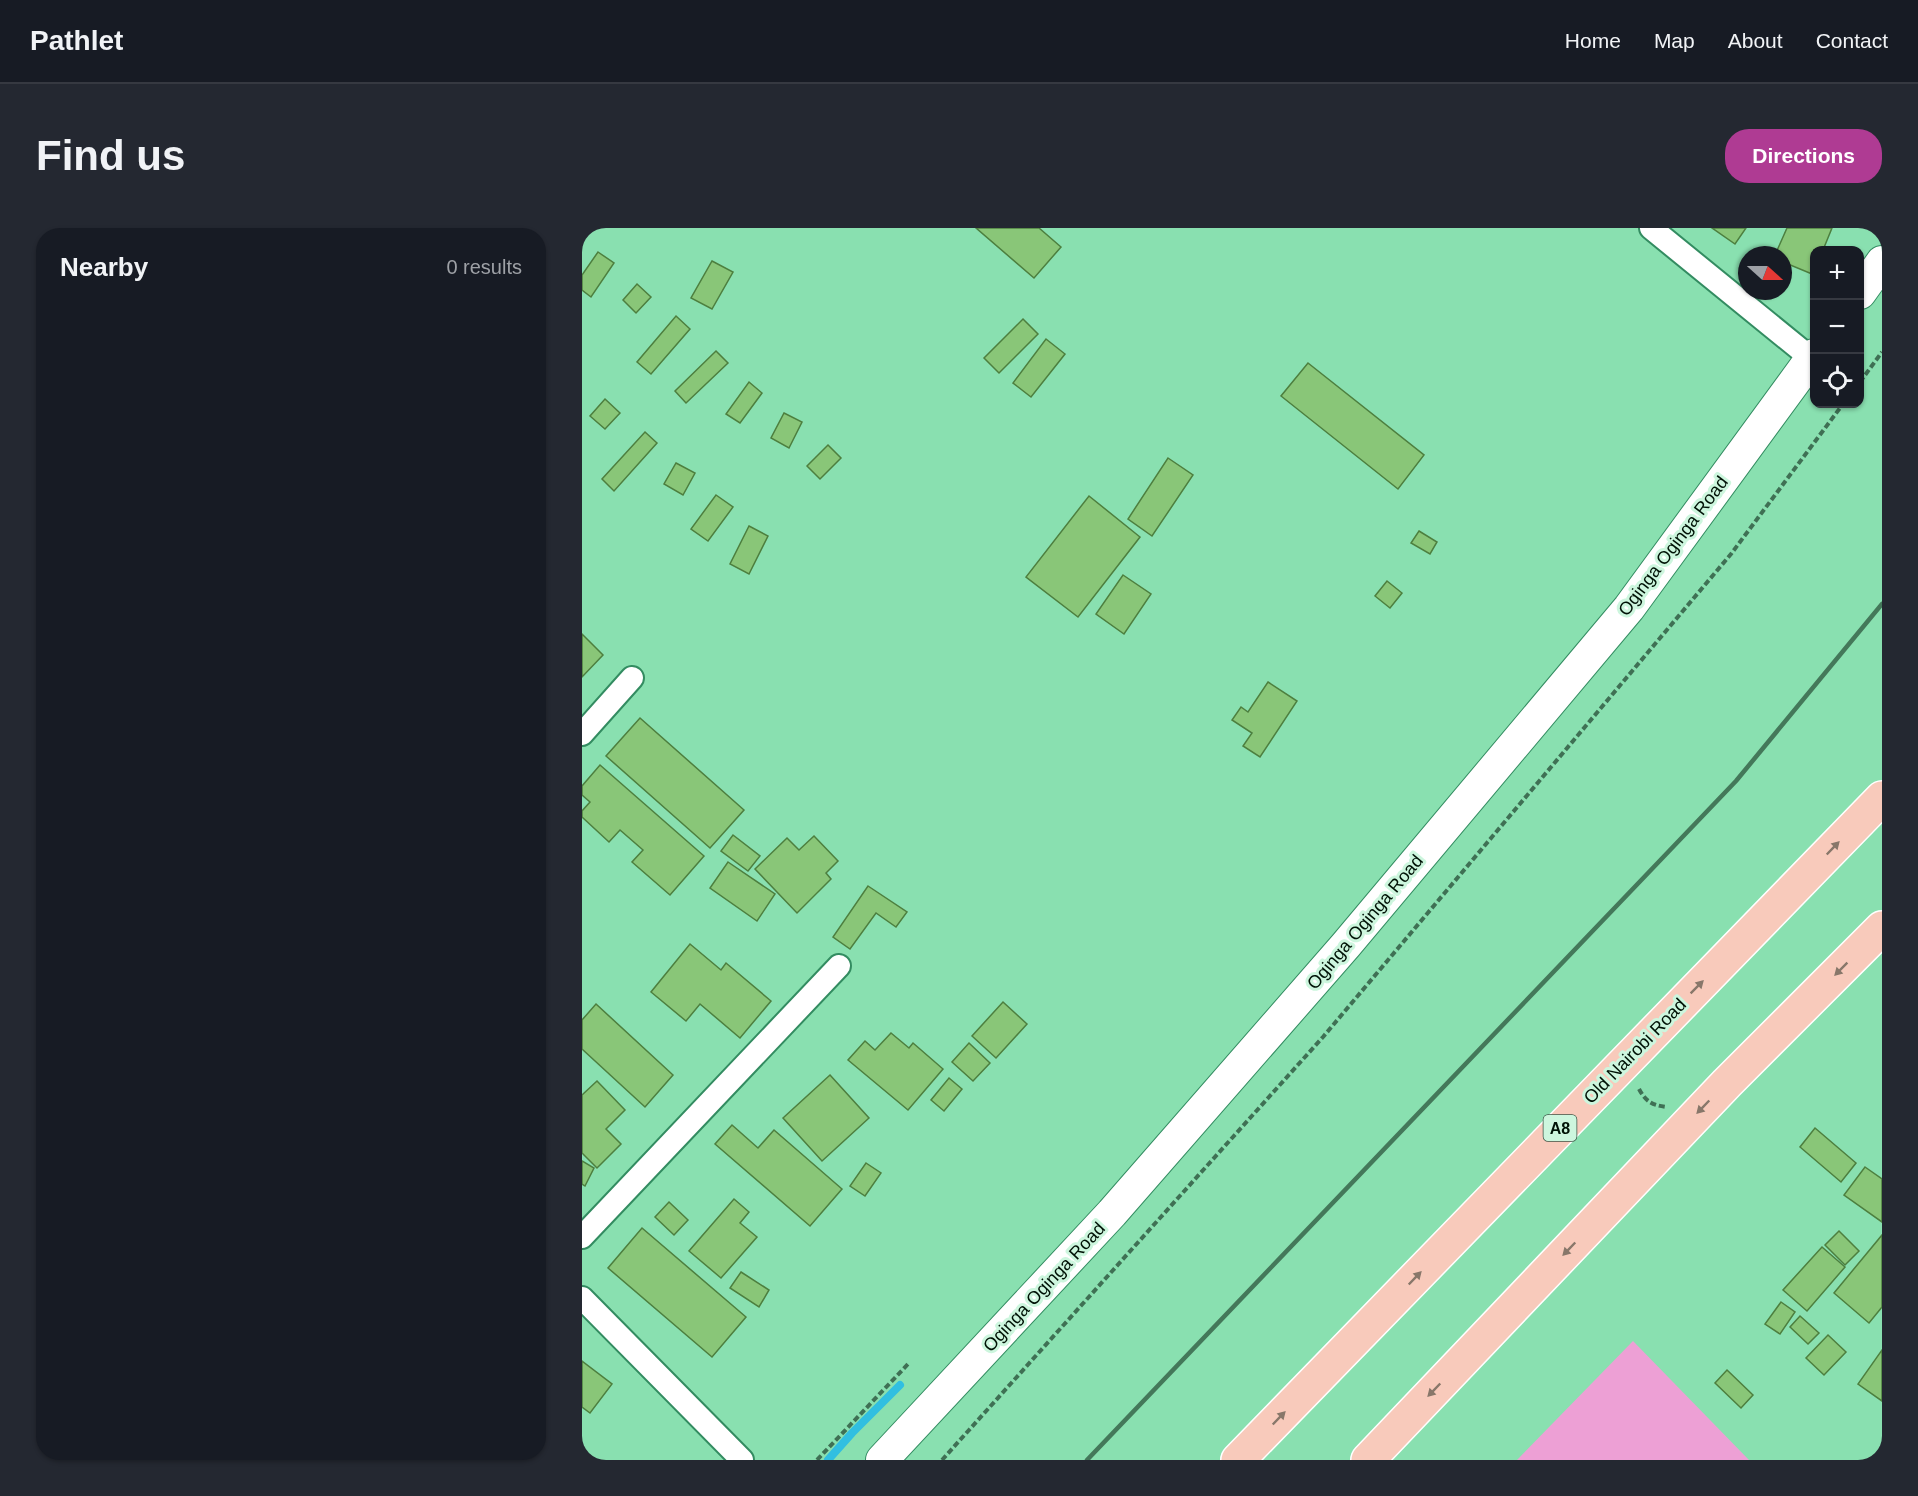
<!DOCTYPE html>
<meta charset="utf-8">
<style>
body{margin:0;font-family:Helvetica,sans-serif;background:#242831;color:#f1f3f6}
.controls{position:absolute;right:18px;top:18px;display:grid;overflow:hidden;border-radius:12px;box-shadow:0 2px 4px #0004}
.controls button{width:54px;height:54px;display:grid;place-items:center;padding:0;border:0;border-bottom:2px solid #363941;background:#171b24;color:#f1f3f6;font:30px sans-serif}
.compass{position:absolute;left:1156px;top:18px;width:54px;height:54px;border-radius:50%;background:#171b24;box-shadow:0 2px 4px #0004;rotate:111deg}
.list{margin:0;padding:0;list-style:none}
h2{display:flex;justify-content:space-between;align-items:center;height:78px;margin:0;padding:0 24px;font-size:26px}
h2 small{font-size:20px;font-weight:400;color:#9ea1a6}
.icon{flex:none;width:33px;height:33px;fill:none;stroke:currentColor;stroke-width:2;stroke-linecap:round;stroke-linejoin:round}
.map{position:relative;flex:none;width:1300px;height:1232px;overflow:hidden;border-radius:24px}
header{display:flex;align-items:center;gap:36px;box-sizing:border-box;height:84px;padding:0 30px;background:#171b24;border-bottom:2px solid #363941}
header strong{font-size:28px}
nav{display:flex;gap:33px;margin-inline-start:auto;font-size:21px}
.intro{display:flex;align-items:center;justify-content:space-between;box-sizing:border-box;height:144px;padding:0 36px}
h1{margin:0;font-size:42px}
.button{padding:15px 27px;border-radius:24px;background:#af3b93;color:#fff;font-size:21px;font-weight:700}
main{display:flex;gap:36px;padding:0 36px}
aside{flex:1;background:#171b24;border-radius:24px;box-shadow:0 2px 4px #0004}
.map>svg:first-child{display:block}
</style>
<header>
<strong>Pathlet</strong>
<nav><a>Home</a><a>Map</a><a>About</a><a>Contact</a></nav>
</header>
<div class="intro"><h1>Find us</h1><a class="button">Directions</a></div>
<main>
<aside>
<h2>Nearby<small>0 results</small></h2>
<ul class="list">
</ul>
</aside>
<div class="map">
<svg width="1300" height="1232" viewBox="0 0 1300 1232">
<rect width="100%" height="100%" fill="#89e0b0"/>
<polygon fill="#eda0d5" points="1051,1113 1167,1232 935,1232"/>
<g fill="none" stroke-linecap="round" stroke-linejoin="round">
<polyline stroke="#31bfe1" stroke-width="8" points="246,1232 270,1205 318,1157"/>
</g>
<g fill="#89c678" stroke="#4d7f3f" stroke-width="1.5">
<polygon points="394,0 457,0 479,19 452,50"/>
<polygon points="1130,0 1164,0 1153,16"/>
<polygon points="1205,0 1250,0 1241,22 1232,22 1232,41 1230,46 1201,34 1201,27 1193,27"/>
<polygon points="16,24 32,35 9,69 0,62 0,47"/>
<polygon points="130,33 151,44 130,81 109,70"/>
<polygon points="55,56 69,69 54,85 41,72"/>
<polygon points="94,88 108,101 69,146 55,134"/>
<polygon points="441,91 456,106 417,145 402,130"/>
<polygon points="464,111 483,126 449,169 431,155"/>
<polygon points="134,123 146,135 104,175 93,163"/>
<polygon points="726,135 842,227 816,261 699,168"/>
<polygon points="167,154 180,165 158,195 144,186"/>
<polygon points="23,171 38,185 23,201 8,188"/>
<polygon points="202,185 220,194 207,220 189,210"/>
<polygon points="63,204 75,215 32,263 20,251"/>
<polygon points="246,217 259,230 238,251 225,238"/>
<polygon points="586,230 611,247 570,308 546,291"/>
<polygon points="94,235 113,245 101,267 82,256"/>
<polygon points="134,267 151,279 126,313 109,301"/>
<polygon points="507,268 558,309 496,389 444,349"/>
<polygon points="167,298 186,308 167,346 148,336"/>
<polygon points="837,303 855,314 848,326 829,315"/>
<polygon points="541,347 569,366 542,406 514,386"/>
<polygon points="805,353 820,365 808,380 793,368"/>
<polygon points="0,406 21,427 0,449"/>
<polygon points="686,454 715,473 678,529 661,518 670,505 650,492 659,479 666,484"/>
<polygon points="58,490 162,582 128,620 24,528"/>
<polygon points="18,537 122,628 88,667 50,634 61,622 38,602 27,614 0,589 0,583 8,574 0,567 0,558"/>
<polygon points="151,607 178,628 166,643 139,623"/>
<polygon points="232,608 256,633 244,645 249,651 215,685 173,641 205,610 217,622"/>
<polygon points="146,634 193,666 175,693 128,660"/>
<polygon points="286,658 325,684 314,699 294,685 268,721 251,709"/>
<polygon points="108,716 139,742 144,735 189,773 158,810 118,776 104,793 69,764"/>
<polygon points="421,774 445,796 414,830 390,808"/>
<polygon points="14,776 91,847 63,879 0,821 0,792"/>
<polygon points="309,805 327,820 331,815 361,841 326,882 266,832 283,813 293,822"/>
<polygon points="387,815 408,835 391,853 370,834"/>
<polygon points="248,847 287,890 240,933 201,890"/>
<polygon points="367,850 380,861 362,883 349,872"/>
<polygon points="15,853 43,882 24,901 39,916 15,940 0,925 0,867"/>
<polygon points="150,897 176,920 192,902 260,961 228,998 133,916"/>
<polygon points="1233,900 1274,935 1259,954 1218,919"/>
<polygon points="0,933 12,940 3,958 0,956"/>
<polygon points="284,935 299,945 283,968 268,958"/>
<polygon points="1283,939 1300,951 1300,994 1262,967"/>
<polygon points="152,971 167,984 158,995 175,1009 139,1050 107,1023"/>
<polygon points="87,974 106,992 92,1007 73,989"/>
<polygon points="60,1000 164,1089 130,1129 26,1040"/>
<polygon points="1257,1003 1277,1023 1263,1037 1243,1017"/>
<polygon points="1300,1007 1300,1079 1287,1095 1252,1065"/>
<polygon points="1240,1019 1263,1039 1225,1083 1201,1062"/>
<polygon points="159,1044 187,1062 177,1079 148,1060"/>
<polygon points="1199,1074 1213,1084 1198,1106 1183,1096"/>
<polygon points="1218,1088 1237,1105 1226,1116 1208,1099"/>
<polygon points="1246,1107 1264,1124 1242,1147 1224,1130"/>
<polygon points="1300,1122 1300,1173 1276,1156"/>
<polygon points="0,1133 30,1156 8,1185 0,1179"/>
<polygon points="1145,1142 1171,1167 1159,1180 1133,1155"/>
</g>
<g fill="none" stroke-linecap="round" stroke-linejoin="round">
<defs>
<g id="street">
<polyline points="1069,0 1230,131"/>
<polyline points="0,506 50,450"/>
<polyline points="0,1009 257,738"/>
<polyline points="0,1070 160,1232"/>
</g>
<g id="secondary">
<polyline points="1278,65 1300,34"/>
<polyline points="300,1232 530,985 764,717 1047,380 1232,127"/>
</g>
<g id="highway">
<polyline points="656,1232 1300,570"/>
<polyline points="786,1232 1145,855 1300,700"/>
</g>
</defs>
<use href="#street" stroke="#338c61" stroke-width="26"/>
<use href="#secondary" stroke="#338c61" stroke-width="34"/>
<use href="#highway" stroke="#fff" stroke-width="36"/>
<g stroke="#3f7054" stroke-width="4" stroke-dasharray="6 3" stroke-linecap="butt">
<polyline points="1278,154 1300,124"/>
<path d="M1057,861C1064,874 1070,877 1084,879"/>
<polyline points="235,1232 327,1135"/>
<polyline points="360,1232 741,809 1149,326 1261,176"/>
</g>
<use href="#street" stroke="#fff" stroke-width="22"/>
<use href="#secondary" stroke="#fff" stroke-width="32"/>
<use href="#highway" stroke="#f8cabb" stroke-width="33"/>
<polyline stroke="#44785a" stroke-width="4.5" points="505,1232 1154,553 1300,376"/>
</g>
<defs><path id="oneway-solid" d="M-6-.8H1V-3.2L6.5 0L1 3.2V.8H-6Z" transform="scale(1.5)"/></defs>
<g fill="#88776a">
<use href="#oneway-solid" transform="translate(1251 620) rotate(-46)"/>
<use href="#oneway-solid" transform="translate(1259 741) rotate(135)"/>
<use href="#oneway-solid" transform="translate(1115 759) rotate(-45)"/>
<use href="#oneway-solid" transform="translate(1121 879) rotate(134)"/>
<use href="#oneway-solid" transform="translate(987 1021) rotate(134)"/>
<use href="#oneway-solid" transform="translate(833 1050) rotate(-46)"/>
<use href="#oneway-solid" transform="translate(852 1162) rotate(134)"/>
<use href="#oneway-solid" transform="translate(697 1190) rotate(-46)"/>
</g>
<g text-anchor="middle" stroke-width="6" stroke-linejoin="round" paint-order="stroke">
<rect fill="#cdf6de" stroke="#3e5647" stroke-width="1.5" x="961.5" y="887" width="33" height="26" rx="4.5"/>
<g font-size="16" font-weight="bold" fill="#001206">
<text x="978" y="906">A8</text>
</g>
<g font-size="18" fill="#001206" stroke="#cdf6de">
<text transform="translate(1091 318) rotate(-53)" y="6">Oginga Oginga Road</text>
<text transform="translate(783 694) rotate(-50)" y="6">Oginga Oginga Road</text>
<text transform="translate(1053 823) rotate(-46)" y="6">Old Nairobi Road</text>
<text transform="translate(462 1059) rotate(-47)" y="6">Oginga Oginga Road</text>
</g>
</g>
</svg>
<div class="controls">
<button>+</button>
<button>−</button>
<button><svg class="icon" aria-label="locate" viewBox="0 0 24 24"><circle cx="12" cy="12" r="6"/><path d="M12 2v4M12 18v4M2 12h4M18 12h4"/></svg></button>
</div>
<svg class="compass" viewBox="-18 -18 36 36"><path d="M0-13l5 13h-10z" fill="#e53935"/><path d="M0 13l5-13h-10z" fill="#9ea1a6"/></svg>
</div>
</main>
